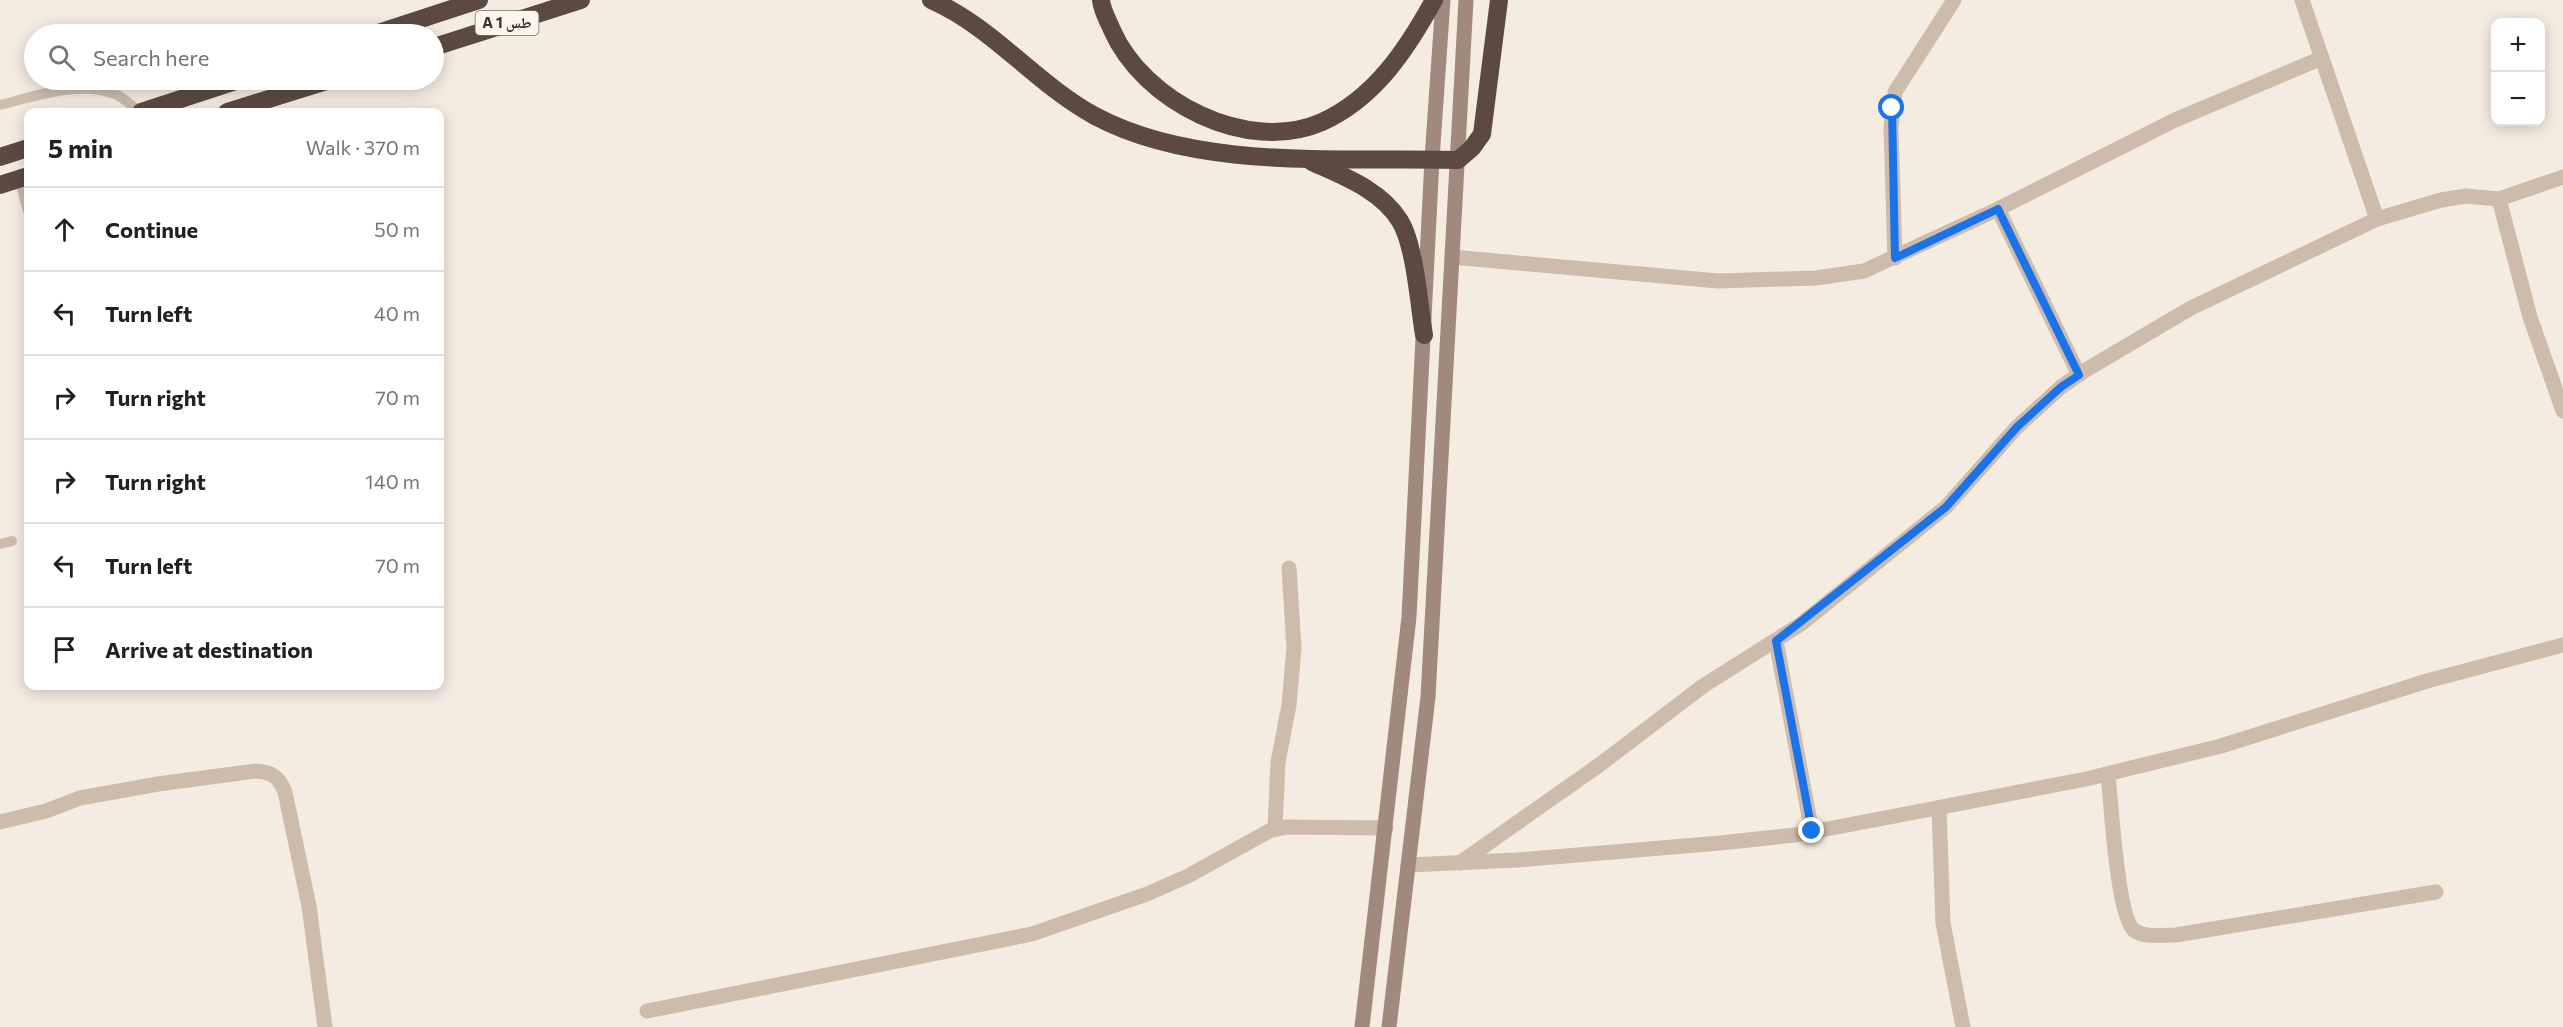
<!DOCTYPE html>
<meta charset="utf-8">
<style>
body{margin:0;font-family:Commissioner,"Noto Naskh Arabic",sans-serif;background:#f2f2f2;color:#202124}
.controls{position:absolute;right:18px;top:18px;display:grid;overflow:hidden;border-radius:12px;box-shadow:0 3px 15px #0003}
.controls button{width:54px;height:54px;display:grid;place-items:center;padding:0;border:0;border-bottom:2px solid #e0e0e0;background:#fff;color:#202124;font:30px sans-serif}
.stop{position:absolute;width:18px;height:18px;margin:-14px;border:4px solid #1a73e8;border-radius:50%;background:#fff}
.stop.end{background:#1a73e8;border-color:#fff;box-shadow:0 2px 6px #0008}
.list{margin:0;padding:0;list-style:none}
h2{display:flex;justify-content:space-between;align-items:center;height:78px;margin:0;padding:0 24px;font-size:26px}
h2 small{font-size:20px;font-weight:400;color:#757577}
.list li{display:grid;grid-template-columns:39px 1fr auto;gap:18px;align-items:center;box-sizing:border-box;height:84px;padding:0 24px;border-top:2px solid #e0e0e0}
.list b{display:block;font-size:22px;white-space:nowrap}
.list em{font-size:20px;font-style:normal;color:#757577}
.icon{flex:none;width:33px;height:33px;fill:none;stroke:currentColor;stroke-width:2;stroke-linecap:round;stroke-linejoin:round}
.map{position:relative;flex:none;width:2563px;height:1027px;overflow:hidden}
.search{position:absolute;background:#fff;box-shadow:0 3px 15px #0003;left:24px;top:24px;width:420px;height:66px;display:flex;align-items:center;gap:15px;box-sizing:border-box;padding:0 21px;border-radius:33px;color:#757577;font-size:22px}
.panel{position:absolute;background:#fff;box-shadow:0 3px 15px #0003;left:24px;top:108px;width:420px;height:582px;border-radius:12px}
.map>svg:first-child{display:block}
</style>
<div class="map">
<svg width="2563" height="1027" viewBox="0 0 2563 1027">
<rect width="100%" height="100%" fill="#f4ebe1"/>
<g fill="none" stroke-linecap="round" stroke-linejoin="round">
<g stroke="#cdbbac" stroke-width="10">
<path d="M0,105C36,96 81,80 117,95C125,99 133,107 140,112"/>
<polyline points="19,179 28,211"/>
<polyline points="0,544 12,541"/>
</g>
<g stroke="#cdbbac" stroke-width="15">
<polyline points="2302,0 2377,219"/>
<polyline points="2499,199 2530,317 2563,411"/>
<polyline points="1998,209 2079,375"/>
<polyline points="1452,257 1718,281 1816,278 1864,271 1998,209 2175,120 2322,58"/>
<polyline points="1895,258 1891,128 1895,92 1954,0"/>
<polyline points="1776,641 1812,832"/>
<path d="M2108,774C2111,800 2117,920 2135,931C2147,938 2164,935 2176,935L2436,892"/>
<polyline points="1939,808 1943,923 1963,1027"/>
<path d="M0,822L46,811L80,798L158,784L256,771C272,772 279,777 285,792L309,906L325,1027"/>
<polyline points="1275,829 1278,762 1289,705 1294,648 1289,568"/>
<polyline points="1460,863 1602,763 1703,686 1801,624 1946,507 2017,427 2061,387 2084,371 2191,308 2377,219 2441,200 2466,196 2499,199 2563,177"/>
<polyline points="1408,865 1517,860 1720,843 1795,835 1890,817 2086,779 2221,746 2427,681 2563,645"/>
<polyline points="647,1011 1032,934 1147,894 1188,876 1269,831 1286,827 1386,828"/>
</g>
<g stroke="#a18a7d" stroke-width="15">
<polyline points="1362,1027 1409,617 1432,159 1443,0"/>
<polyline points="1389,1027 1428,697 1466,0"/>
</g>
<g stroke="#5c4a42" stroke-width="18">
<path d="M931,0C993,27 1036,84 1095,116C1198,171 1343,157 1458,160L1472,148L1482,134L1499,0"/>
<path d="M1101,0C1102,11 1108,20 1112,30C1143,101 1247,155 1322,122C1375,98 1407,49 1434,0"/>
<polyline points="375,34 479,0"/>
<polyline points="434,47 581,0"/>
<polyline points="141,112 239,80"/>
<polyline points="227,112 330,80"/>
<polyline points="0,157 28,148"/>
<path d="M1312,162C1343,176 1381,190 1400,221C1415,245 1419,305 1424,335"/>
<polyline points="0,185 28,176"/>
</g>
</g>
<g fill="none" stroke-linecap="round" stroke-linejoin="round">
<polyline stroke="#1a73e8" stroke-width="8" points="1812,831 1776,641 1946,507 2017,427 2061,387 2079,375 1998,209 1895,258 1892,108"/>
</g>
<g text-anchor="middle" stroke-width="6" stroke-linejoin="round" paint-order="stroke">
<rect fill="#fbf5ee" stroke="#756b66" stroke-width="1.5" x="475.5" y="11" width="63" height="24" rx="4.5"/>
<g font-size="15" font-weight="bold" fill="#3b302b">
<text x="507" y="28">A 1 طس</text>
</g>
</g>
</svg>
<div class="controls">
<button>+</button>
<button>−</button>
</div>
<div class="stop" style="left:1892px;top:108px"></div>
<div class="stop end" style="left:1812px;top:831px"></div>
<div class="search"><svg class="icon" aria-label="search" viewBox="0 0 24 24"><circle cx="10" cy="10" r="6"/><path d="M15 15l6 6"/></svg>Search here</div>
<section class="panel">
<h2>5 min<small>Walk · 370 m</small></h2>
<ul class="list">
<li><svg class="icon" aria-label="ahead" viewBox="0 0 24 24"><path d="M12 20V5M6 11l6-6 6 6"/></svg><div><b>Continue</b></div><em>50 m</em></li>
<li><svg class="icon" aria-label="left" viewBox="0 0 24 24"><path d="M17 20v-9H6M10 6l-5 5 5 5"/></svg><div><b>Turn left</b></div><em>40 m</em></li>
<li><svg class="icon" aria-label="right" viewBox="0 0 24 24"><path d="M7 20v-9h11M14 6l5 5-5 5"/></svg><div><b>Turn right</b></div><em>70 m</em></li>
<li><svg class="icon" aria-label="right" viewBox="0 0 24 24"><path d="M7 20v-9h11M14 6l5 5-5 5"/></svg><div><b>Turn right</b></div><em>140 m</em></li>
<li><svg class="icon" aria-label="left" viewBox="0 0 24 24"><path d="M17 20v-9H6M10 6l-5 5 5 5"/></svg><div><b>Turn left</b></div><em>70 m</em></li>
<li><svg class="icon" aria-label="arrive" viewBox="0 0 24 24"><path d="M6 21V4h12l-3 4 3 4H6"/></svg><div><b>Arrive at destination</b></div></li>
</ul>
</section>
</div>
